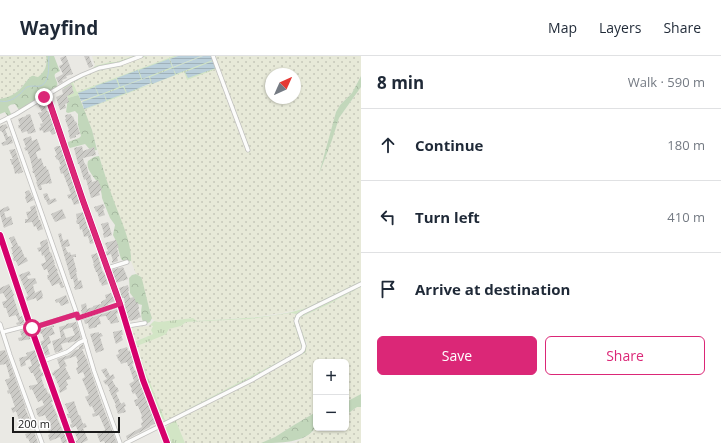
<!DOCTYPE html>
<meta charset="utf-8">
<style>
body{margin:0;font-family:"Open Sans",sans-serif;background:#f2f2f3;color:#1f2937}
.controls{position:absolute;right:12px;bottom:12px;display:grid;overflow:hidden;border-radius:6px;box-shadow:0 1px 3px #0004}
.controls button{width:36px;height:36px;display:grid;place-items:center;padding:0;border:0;border-bottom:1px solid #e0e1e3;background:#fff;color:#1f2937;font:20px sans-serif}
.compass{position:absolute;left:265px;top:12px;width:36px;height:36px;border-radius:50%;background:#fff;box-shadow:0 1px 3px #0004;rotate:45deg}
.scale{position:absolute;left:12px;bottom:10px;width:108px;box-sizing:border-box;padding-left:4px;border:2px solid #1b1b1b;border-top:0;font-size:11px;line-height:14px;white-space:nowrap;color:#1b1b1b;-webkit-text-stroke:3px #fff;paint-order:stroke}
.stop{position:absolute;width:12px;height:12px;margin:-9px;border:3px solid #db2777;border-radius:50%;background:#fff}
.stop.end{background:#db2777;border-color:#fff;box-shadow:0 1px 4px #0008}
.list{margin:0;padding:0;list-style:none}
h2{display:flex;justify-content:space-between;align-items:center;height:52px;margin:0;padding:0 16px;font-size:17px}
h2 small{font-size:13px;font-weight:400;color:#747a83}
.list li{display:grid;grid-template-columns:26px 1fr auto;gap:12px;align-items:center;box-sizing:border-box;height:72px;padding:0 16px;border-top:1px solid #e0e1e3}
.list b{display:block;font-size:15px;white-space:nowrap}
.list em{font-size:13px;font-style:normal;color:#747a83}
.actions{display:flex;gap:8px;padding:12px 16px}
.actions a{flex:1;padding:9px 0;border:1px solid #db2777;border-radius:6px;text-align:center;font-size:14px;color:#db2777}
.actions .main{background:#db2777;color:#fff}
.icon{flex:none;width:22px;height:22px;fill:none;stroke:currentColor;stroke-width:2;stroke-linecap:round;stroke-linejoin:round}
.map{position:relative;flex:none;width:361px;height:387px;overflow:hidden}
header{display:flex;align-items:center;gap:24px;box-sizing:border-box;height:56px;padding:0 20px;background:#fff;border-bottom:1px solid #e0e1e3}
header strong{font-size:19px}
nav{display:flex;gap:22px;margin-inline-start:auto;font-size:14px}
main{display:flex}
aside{flex:1;background:#fff}
.map>svg:first-child{display:block}
</style>
<header>
<strong>Wayfind</strong>
<nav><a>Map</a><a>Layers</a><a>Share</a></nav>
</header>
<main>
<div class="map">
<svg width="361" height="387" viewBox="0 0 361 387">
<defs>
<pattern id="farmland-dots" width="8" height="8" patternUnits="userSpaceOnUse"><rect width="8" height="8" fill="#e7e9d8"/><path d="M2 2h.1M6 6h.1" fill="none" stroke="#c6c7b9" stroke-width="1.8" stroke-linecap="round"/></pattern>
<pattern id="grass-tufts" width="24" height="20" patternUnits="userSpaceOnUse"><rect width="24" height="20" fill="#d2e5c5"/><path d="M3 7l-1-3M5 7V3M7 7l1-3M15 17l-1-3M17 17v-4M19 17l1-3" fill="none" stroke="#b4c4a9"/></pattern>
<pattern id="forest-crowns" width="20" height="18" patternUnits="userSpaceOnUse"><rect width="20" height="18" fill="#c2d7bb"/><path d="M2 6a3 3 0 1 1 6 0M12 15a3 3 0 1 1 6 0" fill="none" stroke="#a6b8a0"/></pattern>
<pattern id="water-rules" width="6" height="5" patternUnits="userSpaceOnUse"><rect width="6" height="5" fill="#bacfda"/><path d="M0 2.5h6" fill="none" stroke="#9fb1ba"/></pattern>
<pattern id="building-hatch" width="6" height="6" patternUnits="userSpaceOnUse"><rect width="6" height="6" fill="#cccbc7"/><path d="M-1 1l2-2M0 6l6-6M5 7l2-2" fill="none" stroke="#afaeaa"/></pattern>
</defs>
<rect width="100%" height="100%" fill="#eae9e4"/>
<g fill="url(#farmland-dots)" fill-rule="evenodd">
<polygon points="0,0 46,0 47,3 46,10 44,15 40,20 38,21 36,21 29,22 21,32 13,39 7,42 0,43"/>
<polygon points="92,0 133,0 118,6 110,6 95,10"/>
<polygon points="147,0 174,0 77,36 73,27 93,16 117,11"/>
<path d="M215,0H361V20L352,37L340,49L336,56L321,113L339,62L361,31V225L306,252L282,257L246,262H237L197,265L193,262L159,266L155,265L152,263L150,256L141,221L136,218L131,205V199L105,120L92,74L84,54L184,16L187,24L216,12L225,28ZM271,18H295V42H271Z"/>
<polygon points="361,231 361,338 346,346 346,306 316,306 316,356 294,369 275,381 261,387 185,387 176,365 305,297 307,287 298,265 299,263 301,261 327,249"/>
<polygon points="291,257 296,258 294,264 301,289 301,294 167,364 165,364 146,319 143,306 136,295 136,292 137,290 167,277 169,273 181,270 186,266 250,263"/>
<polygon points="150,269 153,269 151,274 153,278 133,286 128,272 148,270"/>
<polygon points="357,351 361,351 361,387 294,387 301,384 313,376 316,371 316,372 346,372 346,359"/>
</g>
<g fill="url(#grass-tufts)" fill-rule="evenodd">
<path d="M133,0H147L116,11L93,16L73,27L77,36L174,0H178L170,3L173,11L201,0H203L174,12L212,4L211,0H215L250,93V98L241,78L216,13L187,24L184,16L84,54V53L106,45L103,39L83,46L82,45L98,39L78,37L79,40L78,39L68,42L62,29L93,12L95,10L110,6H116ZM149,21L151,28L127,36L125,30Z"/>
<path d="M361,225V231L327,249L301,261L298,265C301,274 310,289 305,297L176,365L185,387H171L165,372L170,368L167,366L160,369L164,365L163,363L159,364L145,328L128,272L134,286L153,278L151,274L153,270L150,269L154,265L159,266L193,262L197,265C232,262 273,263 306,252ZM291,257L296,258L294,264V268L301,289V294L167,364H165L145,314C143,304 138,301 136,292L137,290L162,280L166,278L169,273L181,270L186,266L250,263Z"/>
</g>
<g fill="url(#forest-crowns)">
<path d="M46,0H54L59,13L60,15C58,16 56,17 55,18C53,21 59,26 57,31L51,34H47L46,38L19,54L15,48C12,48 9,49 8,51L11,58V59L8,61L5,56L0,58V43C11,41 19,36 25,27C27,25 29,21 32,20C34,19 36,21 38,21C45,16 48,8 46,0Z"/>
<polygon points="361,20 361,31 339,62 332,84 321,113 319,118 336,56 340,49 352,37"/>
<path d="M78,39L79,40L92,74L97,94C89,95 89,92 85,88L70,92L68,90V86L79,82L81,80L78,69V58L75,55L68,57L66,56L68,42Z"/>
<path d="M99,100C104,116 109,132 115,148C121,164 132,188 131,205L125,206L121,203L116,185L113,179L115,169L110,162L102,142C102,136 99,128 95,123C91,117 86,112 88,105L94,101Z"/>
<path d="M136,218L141,221L142,223L150,256L152,262L150,266L145,268C140,263 141,255 142,249L135,247L133,246V241L130,237L129,222L132,219Z"/>
<polygon points="361,338 361,351 357,351 346,359 346,346"/>
<path d="M316,356C316,361 317,368 315,372C306,387 279,387 261,387L275,381L294,369Z"/>
</g>
<g fill="url(#water-rules)">
<polygon points="178,0 201,0 173,11 170,3"/>
<polygon points="203,0 211,0 213,4 176,18 173,12"/>
<polygon points="169,3 172,11 142,23 139,14"/>
<polygon points="213,5 216,12 188,22 185,16"/>
<polygon points="173,12 175,19 152,28 150,21"/>
<polygon points="138,14 141,23 120,31 117,22"/>
<polygon points="149,21 151,27 127,37 124,30"/>
<polygon points="116,23 119,31 99,39 95,30"/>
<polygon points="95,31 98,39 81,45 78,37"/>
<polygon points="123,31 126,37 107,44 104,38"/>
<polygon points="104,38 106,45 84,53 82,46"/>
</g>
<g fill="none" stroke-linecap="round" stroke-linejoin="round">
<path stroke="#bacfda" stroke-width="1" d="M0,45C8,47 14,43 20,38C22,36 24,33 27,31C34,28 41,34 46,25C50,17 48,8 49,0"/>
</g>
<g fill="url(#building-hatch)" fill-rule="evenodd">
<polygon points="65,0 66,0 73,18 66,20 67,22 62,24 63,26 59,28 56,22 63,18 59,10 63,8 60,2"/>
<polygon points="84,0 89,0 93,10 89,12"/>
<polygon points="71,28 73,31 72,32 74,37 67,40 69,46 65,48 66,52 60,54 56,41 63,38 62,34"/>
<polygon points="45,44 47,49 45,50 47,55 49,55 56,77 52,79 50,75 44,77 42,74 40,75 39,72 41,71 40,68 43,67 38,57 42,56 38,48"/>
<polygon points="30,58 36,76 28,78 27,75 22,77 20,72 19,73 18,69 20,69 18,63 26,60 26,59"/>
<polygon points="71,58 72,61 73,60 75,66 76,65 80,78 76,79 76,81 70,83 68,74 69,74 65,63 66,63 65,59"/>
<polygon points="6,68 8,72 5,73 8,81 11,80 13,87 3,90 1,87 6,85 3,77 1,75 0,75 0,70"/>
<polygon points="31,80 32,85 37,83 41,94 36,96 36,97 38,103 41,102 44,111 46,110 47,114 48,113 52,127 49,128 49,127 41,129 42,134 39,134 36,126 37,126 34,117 33,117 32,115 33,115 32,110 30,102 27,94 26,95 24,92 26,91 23,83"/>
<polygon points="57,90 61,90 80,147 74,149 71,142 69,143 67,139 71,138 63,117 61,118 59,111 61,110 58,103 57,104 55,100 57,99 54,92"/>
<polygon points="82,90 83,95 94,91 96,99 83,102 85,109 86,108 89,119 90,118 92,126 98,124 102,134 99,136 100,139 91,142 86,123 84,124 79,108 78,108 74,92"/>
<polygon points="15,93 23,116 18,118 18,117 15,118 13,109 12,109 10,103 13,103 9,94"/>
<polygon points="29,134 34,144 27,147 25,141 26,140 25,136"/>
<polygon points="47,137 50,144 55,142 57,145 48,149 46,144 45,144 43,138"/>
<polygon points="103,148 105,152 103,153 105,159 99,161 97,155 96,156 94,151"/>
<polygon points="35,149 39,164 40,164 43,173 38,175 36,170 34,171 32,166 25,167 25,163 28,163 26,156 31,155 30,151"/>
<polygon points="8,150 10,154 4,156 6,162 11,160 13,168 4,172 0,158 0,154"/>
<polygon points="62,153 66,162 55,166 51,158"/>
<polygon points="83,156 88,173 90,173 94,187 90,188 88,180 84,181 82,173 80,174 79,168 77,168 76,165 77,164 76,158"/>
<polygon points="108,166 112,179 104,182 103,177 104,177 101,168"/>
<polygon points="61,177 63,185 68,183 70,190 65,191 68,197 70,196 71,199 76,198 76,201 73,201 77,216 76,216 78,225 81,224 83,232 75,234 74,231 75,231 73,223 71,223 58,178"/>
<polygon points="14,180 19,191 20,190 25,202 26,201 28,205 18,210 16,205 14,205 13,203 14,202 12,197 13,197 11,191 13,191 9,182"/>
<polygon points="47,183 50,197 51,196 55,208 54,208 58,215 57,215 64,231 61,232 59,227 52,230 49,224 48,224 47,219 49,219 47,213 44,214 41,208 46,206 44,199 42,200 41,195 39,196 37,192 41,191 40,186"/>
<polygon points="116,184 119,192 117,192 119,200 117,201 118,205 112,207 112,205 113,205 111,198 106,200 105,196 108,195 105,187"/>
<polygon points="97,197 103,217 104,216 108,228 102,230 101,226 100,227 97,216 96,216 93,208 94,208 91,199"/>
<polygon points="123,211 128,223 116,227 111,214"/>
<polygon points="29,215 31,219 27,220 28,223 35,222 37,227 33,229 35,237 41,234 43,239 42,240 43,242 37,245 36,242 27,245 26,241 28,240 19,219"/>
<polygon points="9,228 14,239 13,240 20,261 22,260 25,267 17,269 16,267 19,266 16,259 9,261 6,252 4,252 2,246 7,244 3,237 0,238 0,232"/>
<polygon points="128,229 129,235 128,235 130,242 134,241 136,247 138,246 139,253 138,253 141,261 138,262 138,263 129,265 123,248 125,248 124,242 122,242 119,232"/>
<polygon points="111,237 115,245 108,248 108,249 82,258 81,254 82,254 81,249 86,247 87,253 93,251 93,250 101,248 101,246 106,243 105,239"/>
<polygon points="66,239 69,247 61,250 59,246 56,247 55,244"/>
<polygon points="117,253 118,257 116,258 119,266 111,268 109,264 108,264 106,260 105,260 99,261 101,268 97,269 97,271 89,273 88,267 85,268 84,264"/>
<path d="M76,266L81,282L76,285L68,287V286L61,288L63,294L55,297L52,285L61,282L59,271L66,269V268ZM72,271L75,279L66,282L63,274Z"/>
<polygon points="54,269 54,271 52,271 55,278 49,280 51,287 47,289 50,298 45,300 40,286 44,284 42,278 41,278 39,274"/>
<polygon points="27,273 31,283 19,285 18,282 22,281 20,275"/>
<polygon points="122,274 123,279 121,279 123,284 116,288 114,282 113,276"/>
<polygon points="99,276 99,278 101,277 103,280 100,281 104,294 96,297 90,278"/>
<polygon points="83,288 84,293 82,293 87,304 102,348 105,356 117,387 105,387 104,385 100,386 97,378 98,378 97,377 105,374 105,373 99,359 93,361 92,358 95,357 92,350 90,351 85,341 89,339 82,323 85,321 83,316 78,318 76,312 78,311 77,306 78,305 76,300 64,304 67,310 65,311 71,323 66,324 68,329 66,330 67,333 60,337 59,334 60,333 54,319 53,320 52,317 54,316 54,315 60,312 57,303 69,299 75,294 79,293 79,291"/>
<polygon points="127,291 128,295 131,294 135,307 132,308 135,315 137,314 137,315 156,367 150,370 150,371 127,383 126,380 142,371 141,367 143,366 141,361 142,360 138,350 136,350 134,344 138,343 135,337 133,338 131,334 132,333 129,328 134,325 129,310 128,310 127,306 121,308 120,305 119,305 116,299 119,298 118,294"/>
<polygon points="5,294 26,352 25,352 30,364 23,367 21,363 19,364 16,355 13,357 11,352 15,351 10,337 8,338 7,335 9,334 5,324 10,322 6,308 0,309 0,295"/>
<polygon points="35,294 39,307 41,310 39,311 42,317 43,316 44,319 41,321 45,333 46,332 48,338 49,337 52,342 53,346 51,346 58,361 57,362 68,386 65,387 62,387 60,381 50,385 48,379 50,378 45,367 48,366 45,359 39,361 37,358 36,353 44,349 42,344 38,346 32,333 30,334 29,330 38,328 33,317 31,317 28,311 32,310 30,303 25,305 26,309 21,311 19,302 27,300 26,297"/>
<polygon points="106,312 110,320 113,318 115,322 112,324 116,331 117,331 119,335 116,337 121,348 124,346 126,350 124,351 126,356 118,358 115,349 116,349 109,334 110,334 107,328 106,329 103,325 107,323 101,314"/>
<polygon points="74,345 79,360 80,359 83,368 85,367 87,371 83,372 88,384 82,387 75,387 75,386 78,384 75,377 78,375 76,370 71,372 69,369 72,368 70,362 68,362 67,358 69,358 65,348"/>
<polygon points="34,375 38,387 30,387 28,382 27,383 25,378"/>
</g>
<g fill="none" stroke-linecap="round" stroke-linejoin="round">
<defs>
<g id="minor">
<polyline points="213,0 248,94"/>
<polyline points="47,39 82,142 120,248 143,324 167,387"/>
<polyline points="8,62 77,258 94,315 120,387"/>
<polyline points="0,66 16,58 70,25 82,19 99,12 120,8 141,0"/>
<polyline points="0,179 30,269 72,387"/>
<polyline points="108,212 127,206"/>
<polyline points="78,263 120,248"/>
<polyline points="0,268 10,299 42,387"/>
<polyline points="127,270 145,267"/>
<polyline points="32,272 77,258"/>
<polyline points="3,276 30,269"/>
<path d="M43,305L67,296C75,292 75,287 85,284"/>
<polyline points="126,387 252,324 301,296 303,294 304,290 296,265 298,260 302,257 361,228"/>
</g>
</defs>
<use href="#minor" stroke="#c1c0be" stroke-width="5"/>
<use href="#minor" stroke="#fcfcfb" stroke-width="3.5"/>
<defs>
<g id="cycleway">
<polyline points="47,39 82,142 120,248 143,324 167,387"/>
<polyline points="0,179 30,269 72,387"/>
</g>
</defs>
<use href="#cycleway" stroke="#fff" stroke-width="8"/>
<use href="#cycleway" stroke="#d6006c" stroke-width="6"/>
</g>
<g fill="none" stroke-linecap="round" stroke-linejoin="round">
<polyline stroke="#db2777" stroke-width="5" points="32,272 77,258 78,262 120,248 82,142 47,39 44,41"/>
</g>
</svg>
<div class="controls">
<button>+</button>
<button>−</button>
</div>
<svg class="compass" viewBox="-18 -18 36 36"><path d="M0-13l5 13h-10z" fill="#e53935"/><path d="M0 13l5-13h-10z" fill="#747a83"/></svg>
<div class="scale">200 m</div>
<div class="stop" style="left:32px;top:272px"></div>
<div class="stop end" style="left:44px;top:41px"></div>
</div>
<aside>
<h2>8 min<small>Walk · 590 m</small></h2>
<ul class="list">
<li><svg class="icon" aria-label="ahead" viewBox="0 0 24 24"><path d="M12 20V5M6 11l6-6 6 6"/></svg><div><b>Continue</b></div><em>180 m</em></li>
<li><svg class="icon" aria-label="left" viewBox="0 0 24 24"><path d="M17 20v-9H6M10 6l-5 5 5 5"/></svg><div><b>Turn left</b></div><em>410 m</em></li>
<li><svg class="icon" aria-label="arrive" viewBox="0 0 24 24"><path d="M6 21V4h12l-3 4 3 4H6"/></svg><div><b>Arrive at destination</b></div></li>
</ul>
<div class="actions"><a class="main">Save</a><a>Share</a></div>
</aside>
</main>
